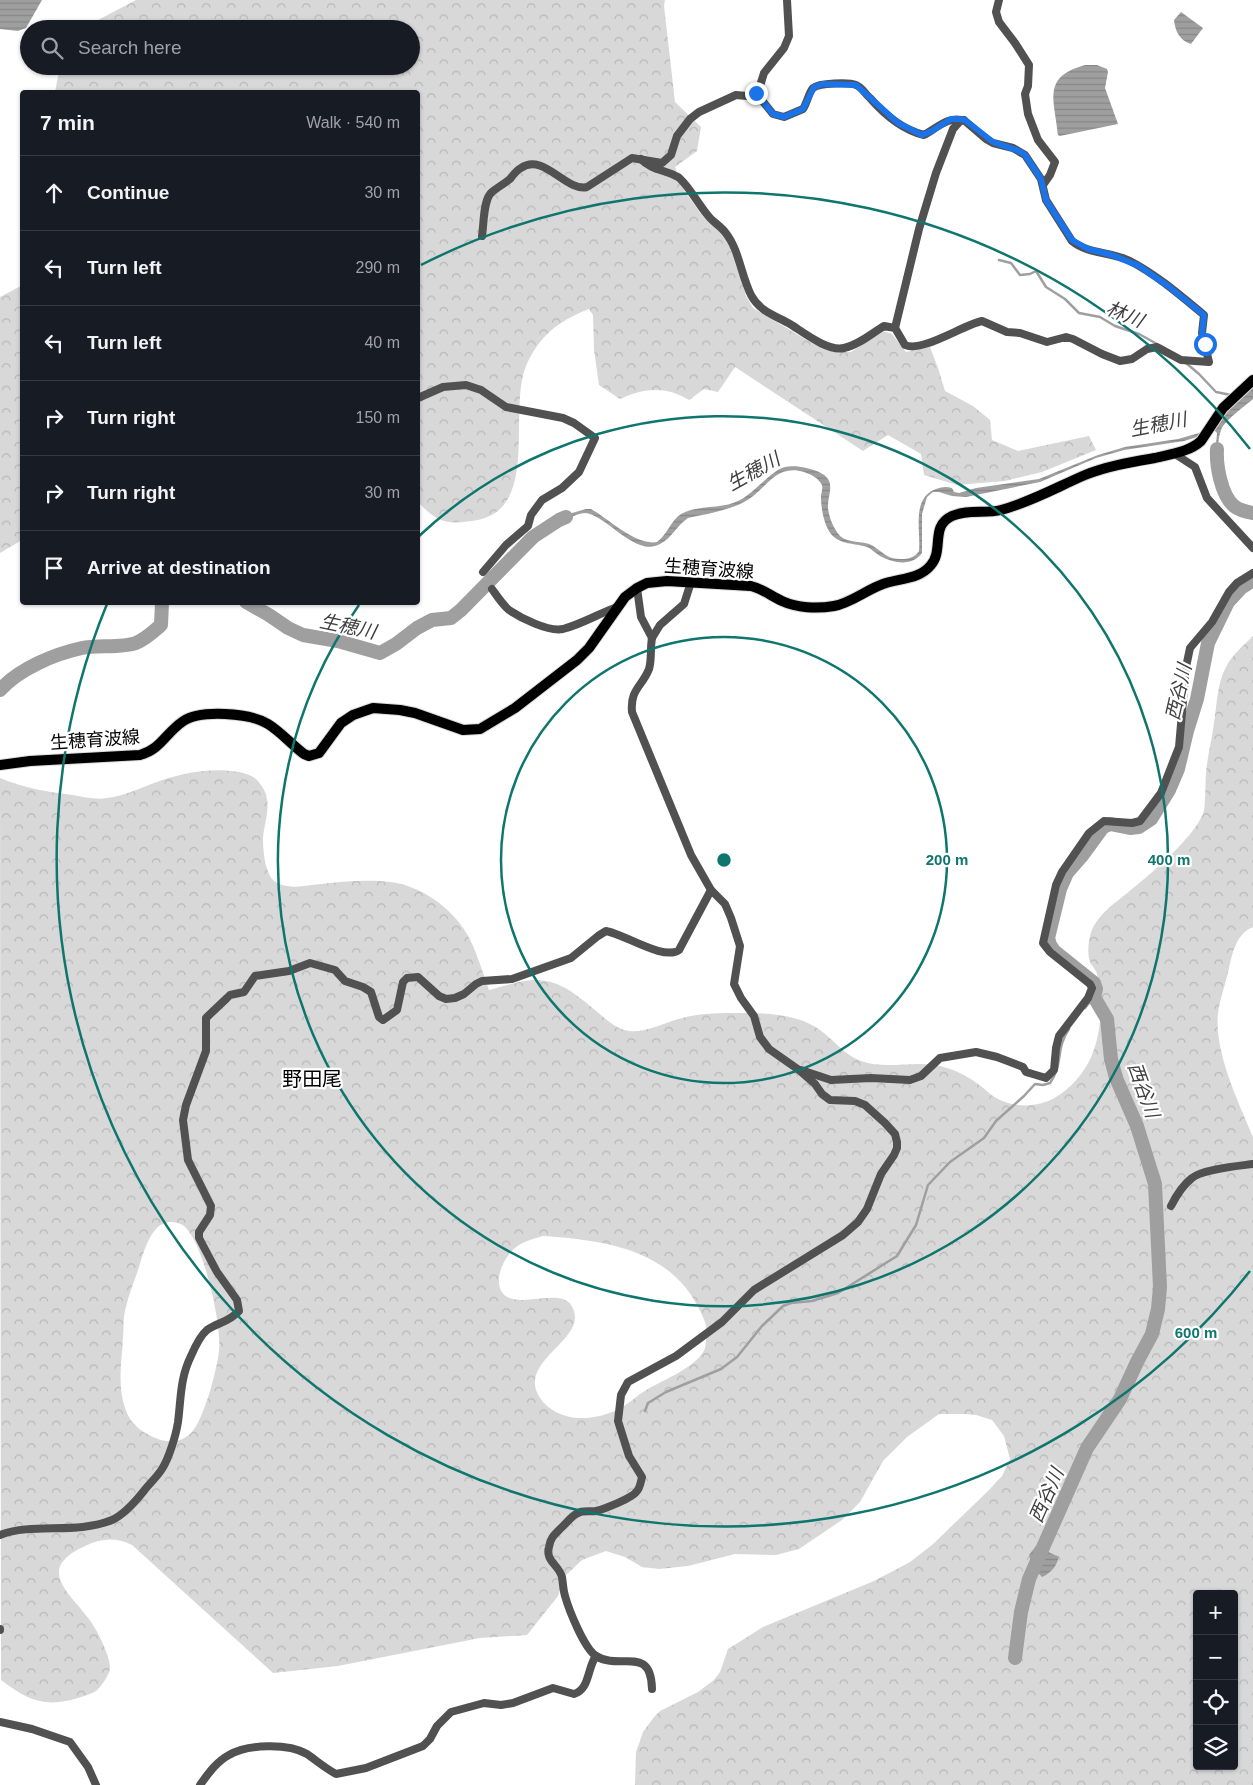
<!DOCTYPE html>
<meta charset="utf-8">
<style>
body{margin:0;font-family:Helvetica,"Noto Sans JP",sans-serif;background:#20242c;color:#f1f3f6}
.controls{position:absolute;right:15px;bottom:15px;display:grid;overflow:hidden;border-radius:5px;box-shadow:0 1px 4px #0004}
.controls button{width:45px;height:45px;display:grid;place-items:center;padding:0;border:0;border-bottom:1px solid #363941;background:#171b24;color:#f1f3f6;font:25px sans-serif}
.stop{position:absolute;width:15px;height:15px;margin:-11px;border:4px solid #1a73e8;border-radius:50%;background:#fff}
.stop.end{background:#1a73e8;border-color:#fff;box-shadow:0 1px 5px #0008}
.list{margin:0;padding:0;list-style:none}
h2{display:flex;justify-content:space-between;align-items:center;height:65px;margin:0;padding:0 20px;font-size:21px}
h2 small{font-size:16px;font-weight:400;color:#9ea1a6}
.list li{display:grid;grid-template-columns:32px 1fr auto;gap:15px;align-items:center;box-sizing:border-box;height:75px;padding:0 20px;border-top:1px solid #363941}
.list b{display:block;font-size:19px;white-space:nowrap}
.list em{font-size:16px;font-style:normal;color:#9ea1a6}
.icon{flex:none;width:28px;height:28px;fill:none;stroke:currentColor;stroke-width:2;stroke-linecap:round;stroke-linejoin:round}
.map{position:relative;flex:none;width:1253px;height:1785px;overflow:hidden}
.search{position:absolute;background:#171b24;box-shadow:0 1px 4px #0004;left:20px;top:20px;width:400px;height:55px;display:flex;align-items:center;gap:12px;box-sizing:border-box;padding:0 18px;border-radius:28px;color:#9ea1a6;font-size:19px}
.panel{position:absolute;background:#171b24;box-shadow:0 1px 4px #0004;left:20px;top:90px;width:400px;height:515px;border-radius:5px}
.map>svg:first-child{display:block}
</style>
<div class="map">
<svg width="1253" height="1785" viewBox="0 0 1253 1785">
<defs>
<pattern id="forest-crowns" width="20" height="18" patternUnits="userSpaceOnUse" patternTransform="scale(1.25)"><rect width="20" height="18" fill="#d8d8d8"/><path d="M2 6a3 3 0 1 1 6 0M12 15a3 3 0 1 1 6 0" fill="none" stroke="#b8b8b8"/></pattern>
<pattern id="water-rules" width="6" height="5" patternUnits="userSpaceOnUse" patternTransform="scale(1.25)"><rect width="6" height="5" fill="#9f9f9f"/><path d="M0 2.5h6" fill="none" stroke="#878787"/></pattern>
</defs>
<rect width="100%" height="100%" fill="#fff"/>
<g fill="url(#forest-crowns)" fill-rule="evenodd">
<path d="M136,0H665L664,6L675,102L701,127L697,151L675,167L685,192L705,219L723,233L738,267L746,296L753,308L810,342L833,352H851L883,331L892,334L906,352L930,347L938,368L945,391L973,406L990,420L992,440L1018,451L1089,436L1096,450L1042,472L1005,481L957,485L924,475L921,454L888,435L863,451L735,367L718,392L704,389L689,400C665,386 645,388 620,399L599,385L594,350L593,315L589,309C558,321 539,336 526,366C507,412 542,513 472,521C444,525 436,521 418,502V92H55L60,66H411V29H81Z"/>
<polygon points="22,278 22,540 0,553 0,297 21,286"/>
<path d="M1253,636V927C1236,934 1233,952 1229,968C1226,983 1220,998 1218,1013C1214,1052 1238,1101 1253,1137V1785H635L636,1752L643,1732L654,1717L660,1711L698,1692L714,1680L720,1672L728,1649L763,1627L874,1581L910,1562L932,1545L987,1492L1002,1476L1010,1459L1004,1436L992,1420L976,1415L964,1414H939L907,1437L883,1461L860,1502L842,1520L799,1549L776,1555L735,1554L688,1566L659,1569L642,1567L625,1557L606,1551L582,1560L564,1577L558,1596L527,1635L480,1638L338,1666L273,1673L132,1545C116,1537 101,1538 85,1546C35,1569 69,1592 89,1619C97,1630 110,1655 110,1668C110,1674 101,1687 96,1691C90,1695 78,1698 71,1700C41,1707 25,1698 1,1680L0,778C24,788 48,792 73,795C84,797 96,800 107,798C123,796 139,789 154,783C181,773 210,767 239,772C249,774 256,777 261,785C274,803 264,820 263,839C263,849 264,857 266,866C268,871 269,875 272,879C282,889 299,887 312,885C337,882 366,879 391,882C421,886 452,908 467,934C476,949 483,974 489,990C502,987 521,980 534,980C559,979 577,995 595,1010C605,1018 615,1029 629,1031C646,1033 663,1023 679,1019C695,1014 714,1013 731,1013C760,1013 795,1012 820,1030C834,1040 844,1055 861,1061C890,1071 917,1058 947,1068C957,1071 969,1077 978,1084C984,1088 989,1094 996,1098C1014,1108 1038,1108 1056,1097C1092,1075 1103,1036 1100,997C1099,990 1099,980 1097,974C1096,970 1093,967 1091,964C1087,956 1088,945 1090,936C1095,915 1117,902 1132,889C1153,872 1192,839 1203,814C1206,808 1205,784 1206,774C1207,757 1212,740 1214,723C1217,705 1217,683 1226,667C1232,655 1244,645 1253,636ZM169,1222C175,1222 182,1223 186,1228C204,1246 222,1325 219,1351C217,1369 204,1420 191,1433C180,1444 166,1443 153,1437C140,1431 129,1422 125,1408C117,1384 122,1361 123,1337C124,1327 123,1316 126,1307C129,1293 135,1280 139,1267C143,1254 147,1239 156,1229C159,1225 164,1223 169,1222ZM543,1236C601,1240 667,1248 697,1305C701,1313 707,1323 707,1333C706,1338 706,1344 705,1348C699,1366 663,1380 648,1389C637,1395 628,1405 617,1410C593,1421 562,1423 543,1402C509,1361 594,1340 571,1305C558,1285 504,1317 499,1284C498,1272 503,1262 510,1253C519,1242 530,1240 543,1236ZM1197,1594H1234V1766H1197Z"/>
</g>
<g fill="url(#water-rules)">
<polygon points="0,0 42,0 26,28 18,31 0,29"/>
<path d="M1181,12L1203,28L1191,44C1180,41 1175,31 1174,20Z"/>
<path d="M1085,65H1097L1107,69L1108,72L1105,88L1118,124L1060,136L1058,135C1055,100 1041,77 1085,65Z"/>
<path d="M1253,386V399C1245,406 1225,420 1221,430C1217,440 1218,456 1219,466L1217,467L1215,456L1217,433L1214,430L1197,437L1184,441L1124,450L1096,458L1040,482L966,497L952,496L939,492H933L927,497L922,514V553C912,567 893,563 880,556C875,553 872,549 867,547C855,543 840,545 831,534C824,525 821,508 821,497C821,493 823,490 822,485C818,478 812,475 804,472C774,463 766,491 744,502C727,511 706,514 688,518C677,525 672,538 660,544C635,558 606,514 585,513C575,513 565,522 557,525C553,526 549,526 545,526L558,517L586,509H591C609,519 636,546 657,542C667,535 671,520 681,514C699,504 722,510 740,500C754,493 773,469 785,467C796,465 809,468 819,472C838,481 827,494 828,508C829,518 834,529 840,536C848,543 860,541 869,544C877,547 883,555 892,558C901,560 914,560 919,551C921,531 911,498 936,489C942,487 946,486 952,488L954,492L959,493L976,488L1039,479L1098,455L1125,447L1178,439L1199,433L1216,425L1246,391Z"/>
<path d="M1036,1546L1059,1557C1056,1567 1051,1573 1042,1577L1032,1566L1029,1555Z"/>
</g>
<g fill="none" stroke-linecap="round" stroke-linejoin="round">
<g stroke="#9f9f9f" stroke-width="2.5">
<polyline points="999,260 1011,263 1020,275 1030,274 1036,271 1046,287 1065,299 1079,313 1100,317 1115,326 1139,334 1157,344"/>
<polyline points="1186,363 1199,374 1216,392 1231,395"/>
<polyline points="1085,1008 1094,997"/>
<path d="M645,1411L648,1403L666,1392L721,1369L737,1357L762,1326L783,1306L791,1303L812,1301L838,1293L897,1256L916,1225L928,1185L950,1162L984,1138L996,1121L1024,1096L1035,1084L1043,1085L1050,1083C1064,1063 1055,1049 1069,1029"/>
</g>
<g stroke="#9f9f9f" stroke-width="14">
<path d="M1217,449C1216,465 1221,495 1234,506C1239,510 1247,512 1253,513"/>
<polyline points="246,602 269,615 288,628 303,635 338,641 380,653 396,644 417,628 432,620 451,618 461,610 533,537 559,520 566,517"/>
<path d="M0,690C19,669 54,654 82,648C97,645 123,648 136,643C146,639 153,632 161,625L162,602"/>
<polyline points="1015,1658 1021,1612 1029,1579 1087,1448 1120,1399 1137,1362 1152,1334 1158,1309 1160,1287 1155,1184 1137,1126 1116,1078 1111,1059 1107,1019 1094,997 1096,989 1094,983 1054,951 1050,945 1048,938 1060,889 1067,873 1081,857 1103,827 1110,824 1130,828 1139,827 1151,819 1169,790 1178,769 1187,731 1197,699 1208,643 1228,602 1241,588 1253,580"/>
</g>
<defs>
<path id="major" d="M0,765L30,761L140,755C161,749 165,734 182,722C200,709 250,713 268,724C281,732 292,745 304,754L309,756L319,753L341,723L353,715L373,708L400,710L415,713L463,730L480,729L515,708L577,660L589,648L625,597L637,588L647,583L667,581L751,586C763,589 771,596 782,601C797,608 817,609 834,606C851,603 866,590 883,584C899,578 919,580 931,565C944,550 930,526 952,516C968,509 985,514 1001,510C1031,502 1057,487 1085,475C1107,466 1132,462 1155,458C1171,454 1189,452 1201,441L1223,408L1253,380"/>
</defs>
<use href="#major" stroke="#dbdbdb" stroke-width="12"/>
<g stroke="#515151" stroke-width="8">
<polyline points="999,0 996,12 999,22 1015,43 1029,65 1028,86 1025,94 1028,114 1038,140 1055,162 1050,175 1043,185"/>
<path d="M641,159C651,170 666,170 678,177C688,184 701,209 711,219C715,223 721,227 725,232C739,249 741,275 751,295C759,311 776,316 790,324C803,332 828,352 844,348C859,345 872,333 884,326L895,328L905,345C921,353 963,325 982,321L1007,332L1020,333L1047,342L1066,337L1073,339L1102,354L1120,361L1132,359L1147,349L1157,347L1181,360L1209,362L1202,333L1204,315C1181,296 1157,275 1130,261C1112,252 1087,254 1072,241L1046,200L1041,179L1025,155L1013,148L993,143L986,139L965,121C949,115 937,128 924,135C903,130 884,114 870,98C865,94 862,87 856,85C849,82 819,83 813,88C809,92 807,103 803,109L784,117L773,114L756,93"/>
<path d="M482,236C484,224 483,199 492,192C498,187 504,184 510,179C513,175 517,170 521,168C543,152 566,192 587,187L632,158L662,163L671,155L677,136L690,119L699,112L736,95L747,96L756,93L759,89L764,73L784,48L789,36L787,0"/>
<polyline points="895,328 919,229 936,173 953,129 960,121 964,120"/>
<polyline points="418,398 443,387 466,385 481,390 506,407 563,418 574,423 595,438 579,472 562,488 542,500 531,515 528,526 506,545 483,572"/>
<polyline points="1175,454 1195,467 1207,498 1253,548"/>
<path d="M637,588L641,617L652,638C650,649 652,659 649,669C642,687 630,689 632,712L691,855L711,890L725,904L731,918L740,946L734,984L741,998L754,1016L760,1037L769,1049L799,1070L815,1084L822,1094L830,1100L855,1101L865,1105L885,1123L895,1134L897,1142V1148L894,1155L881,1174L867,1209L858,1222L843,1235L754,1290L722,1322L676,1356L628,1382L621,1395L618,1421L629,1456L642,1477C641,1481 640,1488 637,1491C633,1498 604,1509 596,1511C590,1512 583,1510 578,1513C571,1516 567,1523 561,1528C555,1534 550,1538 549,1547C545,1561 559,1565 562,1577C563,1583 563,1589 565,1596C569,1610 584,1648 596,1656C620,1671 651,1644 652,1689"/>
<path d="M492,589C497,596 502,604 509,610C521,618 548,632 563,629C582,624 598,614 617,607"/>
<polyline points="652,638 660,625 684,604 691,582"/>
<polyline points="801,1070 831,1080 871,1078 910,1080 921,1076 940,1058 976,1052 997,1057 1023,1067 1026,1072 1046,1078 1054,1070 1056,1048 1059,1036 1088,998 1092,988 1090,984 1050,952 1043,943 1056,885 1062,872 1089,833 1104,821 1132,823 1140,821 1161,793 1179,747 1186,667 1190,648 1212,622 1229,592 1237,583 1253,573"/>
<path d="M1171,1206C1176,1196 1183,1185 1192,1178C1203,1169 1238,1166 1253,1164"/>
<path d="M0,1535C34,1522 75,1535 112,1520C123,1515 135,1502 143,1492C149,1484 157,1477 162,1469C169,1458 176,1435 178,1422C181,1399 180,1378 191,1356C194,1349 201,1335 207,1330C218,1322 228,1323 239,1311L237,1300L217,1272L199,1238V1232L210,1215L211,1206L188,1160L183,1120L186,1105L206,1051V1018L227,998L230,995L244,992L255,976L289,971L310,963L335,970L345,981L363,987L371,992L379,1017L383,1020L397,1010L403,982L407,978L418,977L439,996L446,999L455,998L464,994L476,984L482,981L512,979L571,958L598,936L606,931C624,934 664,961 679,950L711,890"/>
<polyline points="0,1629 0,1630"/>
<polyline points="0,1722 32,1729 70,1742 88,1767 96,1785"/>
<path d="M200,1785C208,1774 216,1762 229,1755C248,1744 288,1743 307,1754C317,1761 325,1768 336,1774L366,1768L423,1746L430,1739L437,1726L451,1712L484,1703L501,1705L513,1703L553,1688L574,1694C590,1689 587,1668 596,1656"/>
</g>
<use href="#major" stroke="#000" stroke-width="10"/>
</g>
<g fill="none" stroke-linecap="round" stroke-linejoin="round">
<polyline stroke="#1a73e8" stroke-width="6" points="756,93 773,114 784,117 803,109 814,87 823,84 856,85 898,123 922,135 932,131 951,119 960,119 965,120 993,142 1019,151 1025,155 1041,179 1046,200 1072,240 1088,249 1112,255 1139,266 1168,286 1204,315 1202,333 1205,344"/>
</g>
<g fill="none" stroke="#0f766e" stroke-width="2.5">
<circle cx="724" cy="860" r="223"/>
<path d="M418 537A445 445 0 1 1 359 605"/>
<path d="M1250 1271A668 668 0 0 1 107 604M421 265A668 668 0 0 1 1250 449"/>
</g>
<g text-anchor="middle" stroke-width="4.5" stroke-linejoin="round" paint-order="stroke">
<g font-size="18" fill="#000" stroke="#fff">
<text transform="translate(709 569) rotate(4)" y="6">生穂育波線</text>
<text transform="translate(95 740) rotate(-4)" y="6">生穂育波線</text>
</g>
<g font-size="19" font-style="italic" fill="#404040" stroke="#fff">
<text transform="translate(1125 314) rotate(22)" y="7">林川</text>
<text transform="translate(1158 424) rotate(-11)" y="7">生穂川</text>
<text transform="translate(753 471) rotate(-29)" y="7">生穂川</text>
<text transform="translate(348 626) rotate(12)" y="7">生穂川</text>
<text transform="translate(1178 692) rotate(-77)" y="7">西谷川</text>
<text transform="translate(1144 1090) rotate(70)" y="7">西谷川</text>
<text transform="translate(1046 1495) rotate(-66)" y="7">西谷川</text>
</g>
<g font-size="20" fill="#000" stroke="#fff">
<text x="312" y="1086">野田尾</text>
</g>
</g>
<circle cx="724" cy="860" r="8" fill="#0f766e" stroke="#fff" stroke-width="2.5"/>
<g font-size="15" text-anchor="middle" font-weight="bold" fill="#0f766e" stroke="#fff" stroke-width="4.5" stroke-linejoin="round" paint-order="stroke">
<text x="947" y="865">200 m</text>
<text x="1169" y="865">400 m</text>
<text x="1196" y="1338">600 m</text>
</g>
</svg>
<div class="controls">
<button>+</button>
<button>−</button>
<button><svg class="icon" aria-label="locate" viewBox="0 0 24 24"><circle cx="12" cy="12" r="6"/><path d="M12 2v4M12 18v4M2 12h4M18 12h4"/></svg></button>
<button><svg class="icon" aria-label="layers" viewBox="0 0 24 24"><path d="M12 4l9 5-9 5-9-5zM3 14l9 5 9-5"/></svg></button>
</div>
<div class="stop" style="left:1205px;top:344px"></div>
<div class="stop end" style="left:756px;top:93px"></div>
<div class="search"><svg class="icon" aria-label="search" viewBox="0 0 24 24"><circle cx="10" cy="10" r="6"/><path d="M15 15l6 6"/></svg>Search here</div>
<section class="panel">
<h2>7 min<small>Walk · 540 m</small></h2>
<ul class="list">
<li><svg class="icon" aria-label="ahead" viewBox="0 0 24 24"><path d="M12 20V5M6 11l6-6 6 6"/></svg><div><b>Continue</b></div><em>30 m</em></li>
<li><svg class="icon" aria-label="left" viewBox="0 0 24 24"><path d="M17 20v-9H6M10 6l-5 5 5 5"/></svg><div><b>Turn left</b></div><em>290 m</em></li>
<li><svg class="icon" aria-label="left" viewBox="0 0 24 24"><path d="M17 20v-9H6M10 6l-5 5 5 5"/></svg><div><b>Turn left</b></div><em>40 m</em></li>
<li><svg class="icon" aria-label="right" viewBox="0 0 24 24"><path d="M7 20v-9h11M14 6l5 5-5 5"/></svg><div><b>Turn right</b></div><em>150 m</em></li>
<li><svg class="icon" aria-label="right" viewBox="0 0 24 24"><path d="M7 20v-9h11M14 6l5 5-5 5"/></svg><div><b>Turn right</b></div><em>30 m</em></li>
<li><svg class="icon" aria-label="arrive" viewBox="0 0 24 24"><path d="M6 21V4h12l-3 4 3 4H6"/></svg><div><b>Arrive at destination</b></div></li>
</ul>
</section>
</div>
